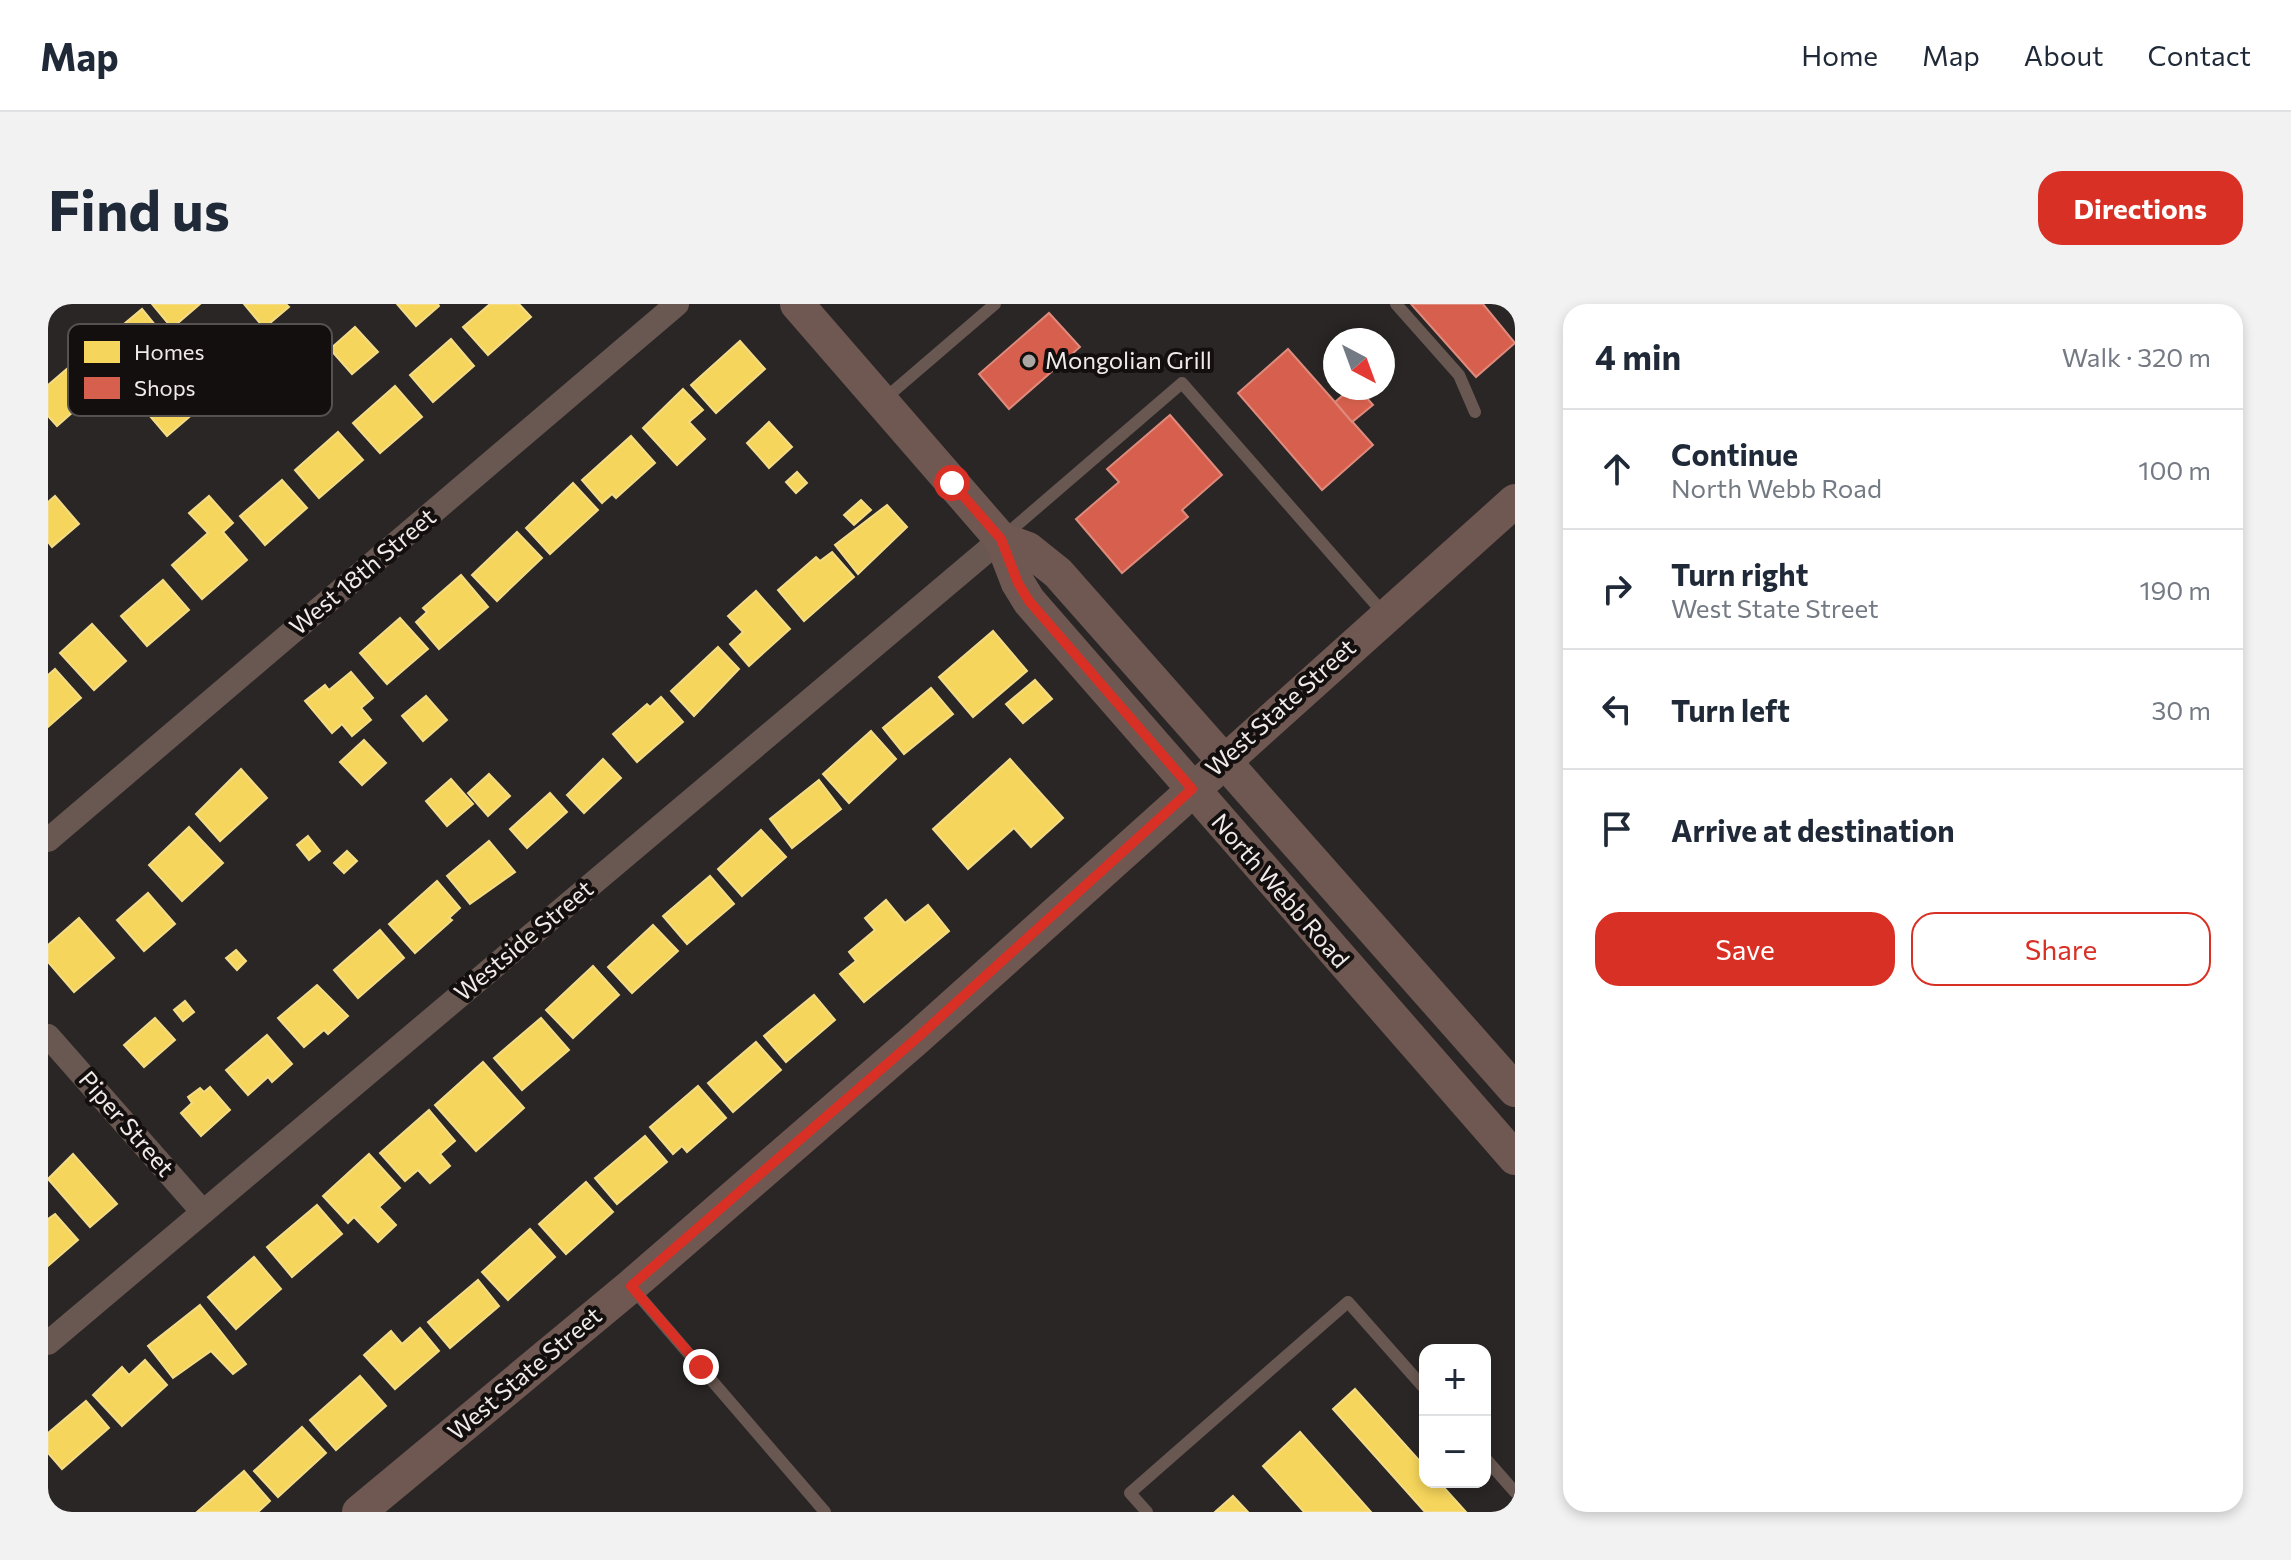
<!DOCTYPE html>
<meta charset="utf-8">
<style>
body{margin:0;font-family:Commissioner,sans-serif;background:#f2f2f3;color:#1f2937}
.controls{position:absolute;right:24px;bottom:24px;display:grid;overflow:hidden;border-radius:16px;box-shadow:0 4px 12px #0003}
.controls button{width:72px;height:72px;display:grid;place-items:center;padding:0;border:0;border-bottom:2px solid #e0e1e3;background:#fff;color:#1f2937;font:40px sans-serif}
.compass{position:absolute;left:1275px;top:24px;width:72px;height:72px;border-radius:50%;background:#fff;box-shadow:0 4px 12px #0003;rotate:139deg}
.stop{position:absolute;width:24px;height:24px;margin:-18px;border:6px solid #d93025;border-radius:50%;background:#fff}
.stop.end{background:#d93025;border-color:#fff;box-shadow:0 2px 8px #0008}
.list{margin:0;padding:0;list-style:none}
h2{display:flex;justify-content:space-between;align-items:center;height:104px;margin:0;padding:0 32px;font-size:34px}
h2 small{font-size:26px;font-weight:400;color:#747a83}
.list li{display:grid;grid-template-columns:52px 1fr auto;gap:24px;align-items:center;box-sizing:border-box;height:120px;padding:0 32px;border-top:2px solid #e0e1e3}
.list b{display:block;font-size:30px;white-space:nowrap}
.list p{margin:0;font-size:26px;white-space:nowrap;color:#747a83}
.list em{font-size:26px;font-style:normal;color:#747a83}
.actions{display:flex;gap:16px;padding:24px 32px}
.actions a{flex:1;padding:18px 0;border:2px solid #d93025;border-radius:24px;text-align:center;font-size:28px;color:#d93025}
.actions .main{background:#d93025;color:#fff}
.icon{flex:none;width:44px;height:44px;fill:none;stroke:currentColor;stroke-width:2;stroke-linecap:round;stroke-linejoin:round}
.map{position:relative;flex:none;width:1467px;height:1208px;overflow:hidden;border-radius:24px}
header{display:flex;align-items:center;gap:48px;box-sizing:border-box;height:112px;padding:0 40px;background:#fff;border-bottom:2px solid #e0e1e3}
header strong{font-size:38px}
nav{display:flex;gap:44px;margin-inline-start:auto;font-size:28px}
.intro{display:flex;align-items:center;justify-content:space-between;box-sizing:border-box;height:192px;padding:0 48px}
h1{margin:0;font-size:56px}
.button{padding:20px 36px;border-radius:24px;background:#d93025;color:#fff;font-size:28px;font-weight:700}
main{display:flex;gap:48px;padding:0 48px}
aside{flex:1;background:#fff;border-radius:24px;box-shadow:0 4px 12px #0003}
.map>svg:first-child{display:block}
</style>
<header>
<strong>Map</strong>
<nav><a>Home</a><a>Map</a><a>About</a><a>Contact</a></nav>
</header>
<div class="intro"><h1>Find us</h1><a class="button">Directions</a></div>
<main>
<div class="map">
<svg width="1467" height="1208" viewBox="0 0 1467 1208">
<rect width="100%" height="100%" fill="#2a2625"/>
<g fill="#f6d55c" stroke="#f4dc86" stroke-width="2">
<polygon points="104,0 152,0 124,24"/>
<polygon points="196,0 238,0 241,3 216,24"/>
<polygon points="349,0 390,0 391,2 368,22"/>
<polygon points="442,0 471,0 483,13 440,51 415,23"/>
<polygon points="94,5 117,33 74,69 51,41"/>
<polygon points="307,23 330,48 304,70 282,45"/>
<polygon points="403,35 426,62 385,98 362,71"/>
<polygon points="692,37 717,65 668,109 643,81"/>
<polygon points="27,58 51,85 9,122 0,112 0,81"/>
<polygon points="123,82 146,109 119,132 96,105"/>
<polygon points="347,82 374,113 332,149 305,119"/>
<polygon points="635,85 655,106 641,118 657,135 629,161 595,124"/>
<polygon points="721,118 744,143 721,164 699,139"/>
<polygon points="290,128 315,156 271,194 247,166"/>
<polygon points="583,132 607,159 568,194 564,190 554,199 534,176"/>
<polygon points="749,168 759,179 748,189 738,178"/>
<polygon points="234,176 259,204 217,241 192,212"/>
<polygon points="525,179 550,206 502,250 478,224"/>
<polygon points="7,192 31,220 4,243 0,238 0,198"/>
<polygon points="161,192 185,219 175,228 199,256 154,295 124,261 160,229 141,209"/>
<polygon points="813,196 823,206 806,221 796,211"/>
<polygon points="839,201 859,223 810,270 787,241"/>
<polygon points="469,228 494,254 449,297 424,271"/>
<polygon points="784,248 806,273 756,317 730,286 768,253 772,257"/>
<polygon points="413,271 440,303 391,345 368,318 379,308 375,304"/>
<polygon points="115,276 141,306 99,342 73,312"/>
<polygon points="708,287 742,325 701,362 682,340 695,328 680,312"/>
<polygon points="352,314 380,345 339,380 312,349"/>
<polygon points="44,320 78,357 46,386 12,349"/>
<polygon points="945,327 979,367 925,413 891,373"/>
<polygon points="670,343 691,365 646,412 623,387"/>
<polygon points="7,365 33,394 0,423 0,371"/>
<polygon points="303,368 325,394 313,404 323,416 304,432 294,420 284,429 257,397 277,381 281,386"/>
<polygon points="987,376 1004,395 975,419 958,400"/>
<polygon points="883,384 905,410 856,450 835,424"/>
<polygon points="378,392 399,416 375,437 354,412"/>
<polygon points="613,393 635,418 589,458 565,430 599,400 602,403"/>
<polygon points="823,427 848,455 801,499 775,470"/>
<polygon points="316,436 338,459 314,481 292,458"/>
<polygon points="555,455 573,474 536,509 519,491"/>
<polygon points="962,455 1015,514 983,543 966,524 920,565 885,525"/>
<polygon points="193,465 219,494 172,537 148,510"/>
<polygon points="441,470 462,492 440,512 420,489"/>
<polygon points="403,475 425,500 399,522 378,497"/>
<polygon points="771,476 793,505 744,544 722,515"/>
<polygon points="502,489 519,508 479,544 462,525"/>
<polygon points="141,523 175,559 134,597 101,561"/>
<polygon points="713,526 738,553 694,592 670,565"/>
<polygon points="260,532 272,547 261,556 249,541"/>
<polygon points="441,537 467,568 422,600 399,572"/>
<polygon points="299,547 309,557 296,569 286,559"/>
<polygon points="662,572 686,600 639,640 615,612"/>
<polygon points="389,577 412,604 401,614 404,616 367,649 341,620"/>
<polygon points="100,589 127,620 96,647 69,616"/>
<polygon points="838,596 857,619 880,601 901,627 816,698 792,670 808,657 801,648 827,626 817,614"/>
<polygon points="31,614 66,654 26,688 0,658 0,641"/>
<polygon points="605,621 630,647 584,689 560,663"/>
<polygon points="332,626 356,654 310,694 286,666"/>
<polygon points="188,646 198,657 189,666 178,654"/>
<polygon points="545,662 571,691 525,734 498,706"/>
<polygon points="269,681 300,712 280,730 276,726 256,743 230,714"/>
<polygon points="766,691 787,716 738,758 716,732"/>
<polygon points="137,697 146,708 135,717 126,706"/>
<polygon points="107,714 127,736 96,763 76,741"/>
<polygon points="493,714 521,746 474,786 446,754"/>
<polygon points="219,731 244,760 224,778 220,773 200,791 178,766"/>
<polygon points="708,738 733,766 685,808 660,779"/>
<polygon points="435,758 476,804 428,847 387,801"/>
<polygon points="650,782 678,814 639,848 634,842 625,850 602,823"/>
<polygon points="162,783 182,806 153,832 133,809 144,799 140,793 152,784 156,788"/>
<polygon points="381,806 407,837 392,850 402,862 382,879 370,866 357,877 332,849"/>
<polygon points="597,832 619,858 569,900 547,874"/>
<polygon points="25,850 69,900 42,923 0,875"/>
<polygon points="321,850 352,884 331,903 348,921 330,938 306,913 300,919 275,892"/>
<polygon points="538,878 565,908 518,950 491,920"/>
<polygon points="269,901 294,930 244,973 219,943"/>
<polygon points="7,910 30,936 0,962 0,915"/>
<polygon points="482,925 507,953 460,996 434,968"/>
<polygon points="206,953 233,985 188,1025 160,993"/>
<polygon points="430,976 451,1002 402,1044 380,1018"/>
<polygon points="152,1001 198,1060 185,1070 163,1047 125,1074 100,1042"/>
<polygon points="372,1024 391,1047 347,1085 316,1051 343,1027 354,1040"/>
<polygon points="97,1056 119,1081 74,1122 45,1091 74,1063 81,1071"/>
<polygon points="312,1072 338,1102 288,1146 262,1116"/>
<polygon points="1307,1085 1377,1163 1377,1178 1391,1178 1418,1208 1377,1208 1285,1105"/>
<polygon points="38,1097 61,1124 14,1165 0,1149 0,1129"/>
<polygon points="254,1123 278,1149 230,1193 206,1167"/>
<polygon points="1252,1128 1323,1208 1256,1208 1215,1162"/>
<polygon points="196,1167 222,1197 210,1208 149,1208"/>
<polygon points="1185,1192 1200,1208 1167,1208"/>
</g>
<g fill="#d6604d" stroke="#de8a7c" stroke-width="2">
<polygon points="1363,0 1435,0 1467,39 1428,73"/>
<polygon points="1001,9 1032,43 961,105 931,70"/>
<polygon points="1240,45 1325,141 1274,186 1190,89"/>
<polygon points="1303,84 1310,84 1325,101 1304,118 1287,98"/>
<polygon points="1122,111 1174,171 1134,206 1140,213 1074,269 1028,215 1071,178 1059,165"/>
</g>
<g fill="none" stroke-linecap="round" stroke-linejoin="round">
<g stroke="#695852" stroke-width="12">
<polyline points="1348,0 1411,71 1427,108"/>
<polyline points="834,97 947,0"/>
<polyline points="955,233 1134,79 1337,311"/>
<polyline points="585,985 777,1208"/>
<polyline points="1437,1154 1467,1188"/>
<polyline points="1099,1208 1082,1189 1300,998 1377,1085"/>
</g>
<g stroke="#695852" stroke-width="24">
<polyline points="0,536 629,0"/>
<polyline points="0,732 155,908"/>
<polyline points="0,1039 953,235"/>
</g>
<g stroke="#6f5852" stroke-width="34">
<polyline points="749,0 953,235 970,279 981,297 1467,854"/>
<polyline points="953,235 980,245 1010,269 1467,786"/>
<polyline points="311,1208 583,982 869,734 1467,197"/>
</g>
</g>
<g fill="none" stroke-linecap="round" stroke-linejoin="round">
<polyline stroke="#d93025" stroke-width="10" points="653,1063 583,982 869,734 1144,485 981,297 970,279 953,235 904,179"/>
</g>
<circle fill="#aba6a4" stroke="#130f0e" stroke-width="3" cx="981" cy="57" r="8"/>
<g text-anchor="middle" stroke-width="8" stroke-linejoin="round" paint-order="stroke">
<g font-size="24" fill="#f0ebe9" stroke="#130f0e" text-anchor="start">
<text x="997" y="65">Mongolian Grill</text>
</g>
<g font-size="24" fill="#f0ebe9" stroke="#130f0e">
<text transform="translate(315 268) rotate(-40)" y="8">West 18th Street</text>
<text transform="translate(1233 404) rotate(-42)" y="8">West State Street</text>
<text transform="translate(1232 587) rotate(49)" y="8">North Webb Road</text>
<text transform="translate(476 637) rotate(-40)" y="8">Westside Street</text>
<text transform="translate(78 820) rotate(49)" y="8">Piper Street</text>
<text transform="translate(477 1070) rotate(-40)" y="8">West State Street</text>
</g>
</g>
<rect x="20" y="20" width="264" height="92" rx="12" fill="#130f0e" stroke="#555150" stroke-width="2"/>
<rect x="36" y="37" width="36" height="22" fill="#f6d55c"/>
<rect x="36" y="73" width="36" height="22" fill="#d6604d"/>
<g font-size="22" fill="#f0ebe9">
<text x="86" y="56">Homes</text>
<text x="86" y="92">Shops</text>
</g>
</svg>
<div class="controls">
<button>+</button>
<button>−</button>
</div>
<svg class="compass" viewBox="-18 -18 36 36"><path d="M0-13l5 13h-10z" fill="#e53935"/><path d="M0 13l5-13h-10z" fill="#747a83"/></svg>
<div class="stop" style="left:904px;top:179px"></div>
<div class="stop end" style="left:653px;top:1063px"></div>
</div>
<aside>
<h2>4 min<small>Walk · 320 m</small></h2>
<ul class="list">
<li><svg class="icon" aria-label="ahead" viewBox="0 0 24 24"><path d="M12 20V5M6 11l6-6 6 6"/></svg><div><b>Continue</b><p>North Webb Road</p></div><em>100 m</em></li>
<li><svg class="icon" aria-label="right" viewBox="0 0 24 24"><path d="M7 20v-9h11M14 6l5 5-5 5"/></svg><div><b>Turn right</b><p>West State Street</p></div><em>190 m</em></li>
<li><svg class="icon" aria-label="left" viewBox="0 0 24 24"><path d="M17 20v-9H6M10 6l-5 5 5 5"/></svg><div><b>Turn left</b></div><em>30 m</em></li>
<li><svg class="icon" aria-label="arrive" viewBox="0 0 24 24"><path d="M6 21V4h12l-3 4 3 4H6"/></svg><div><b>Arrive at destination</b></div></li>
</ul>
<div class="actions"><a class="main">Save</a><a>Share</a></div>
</aside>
</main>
